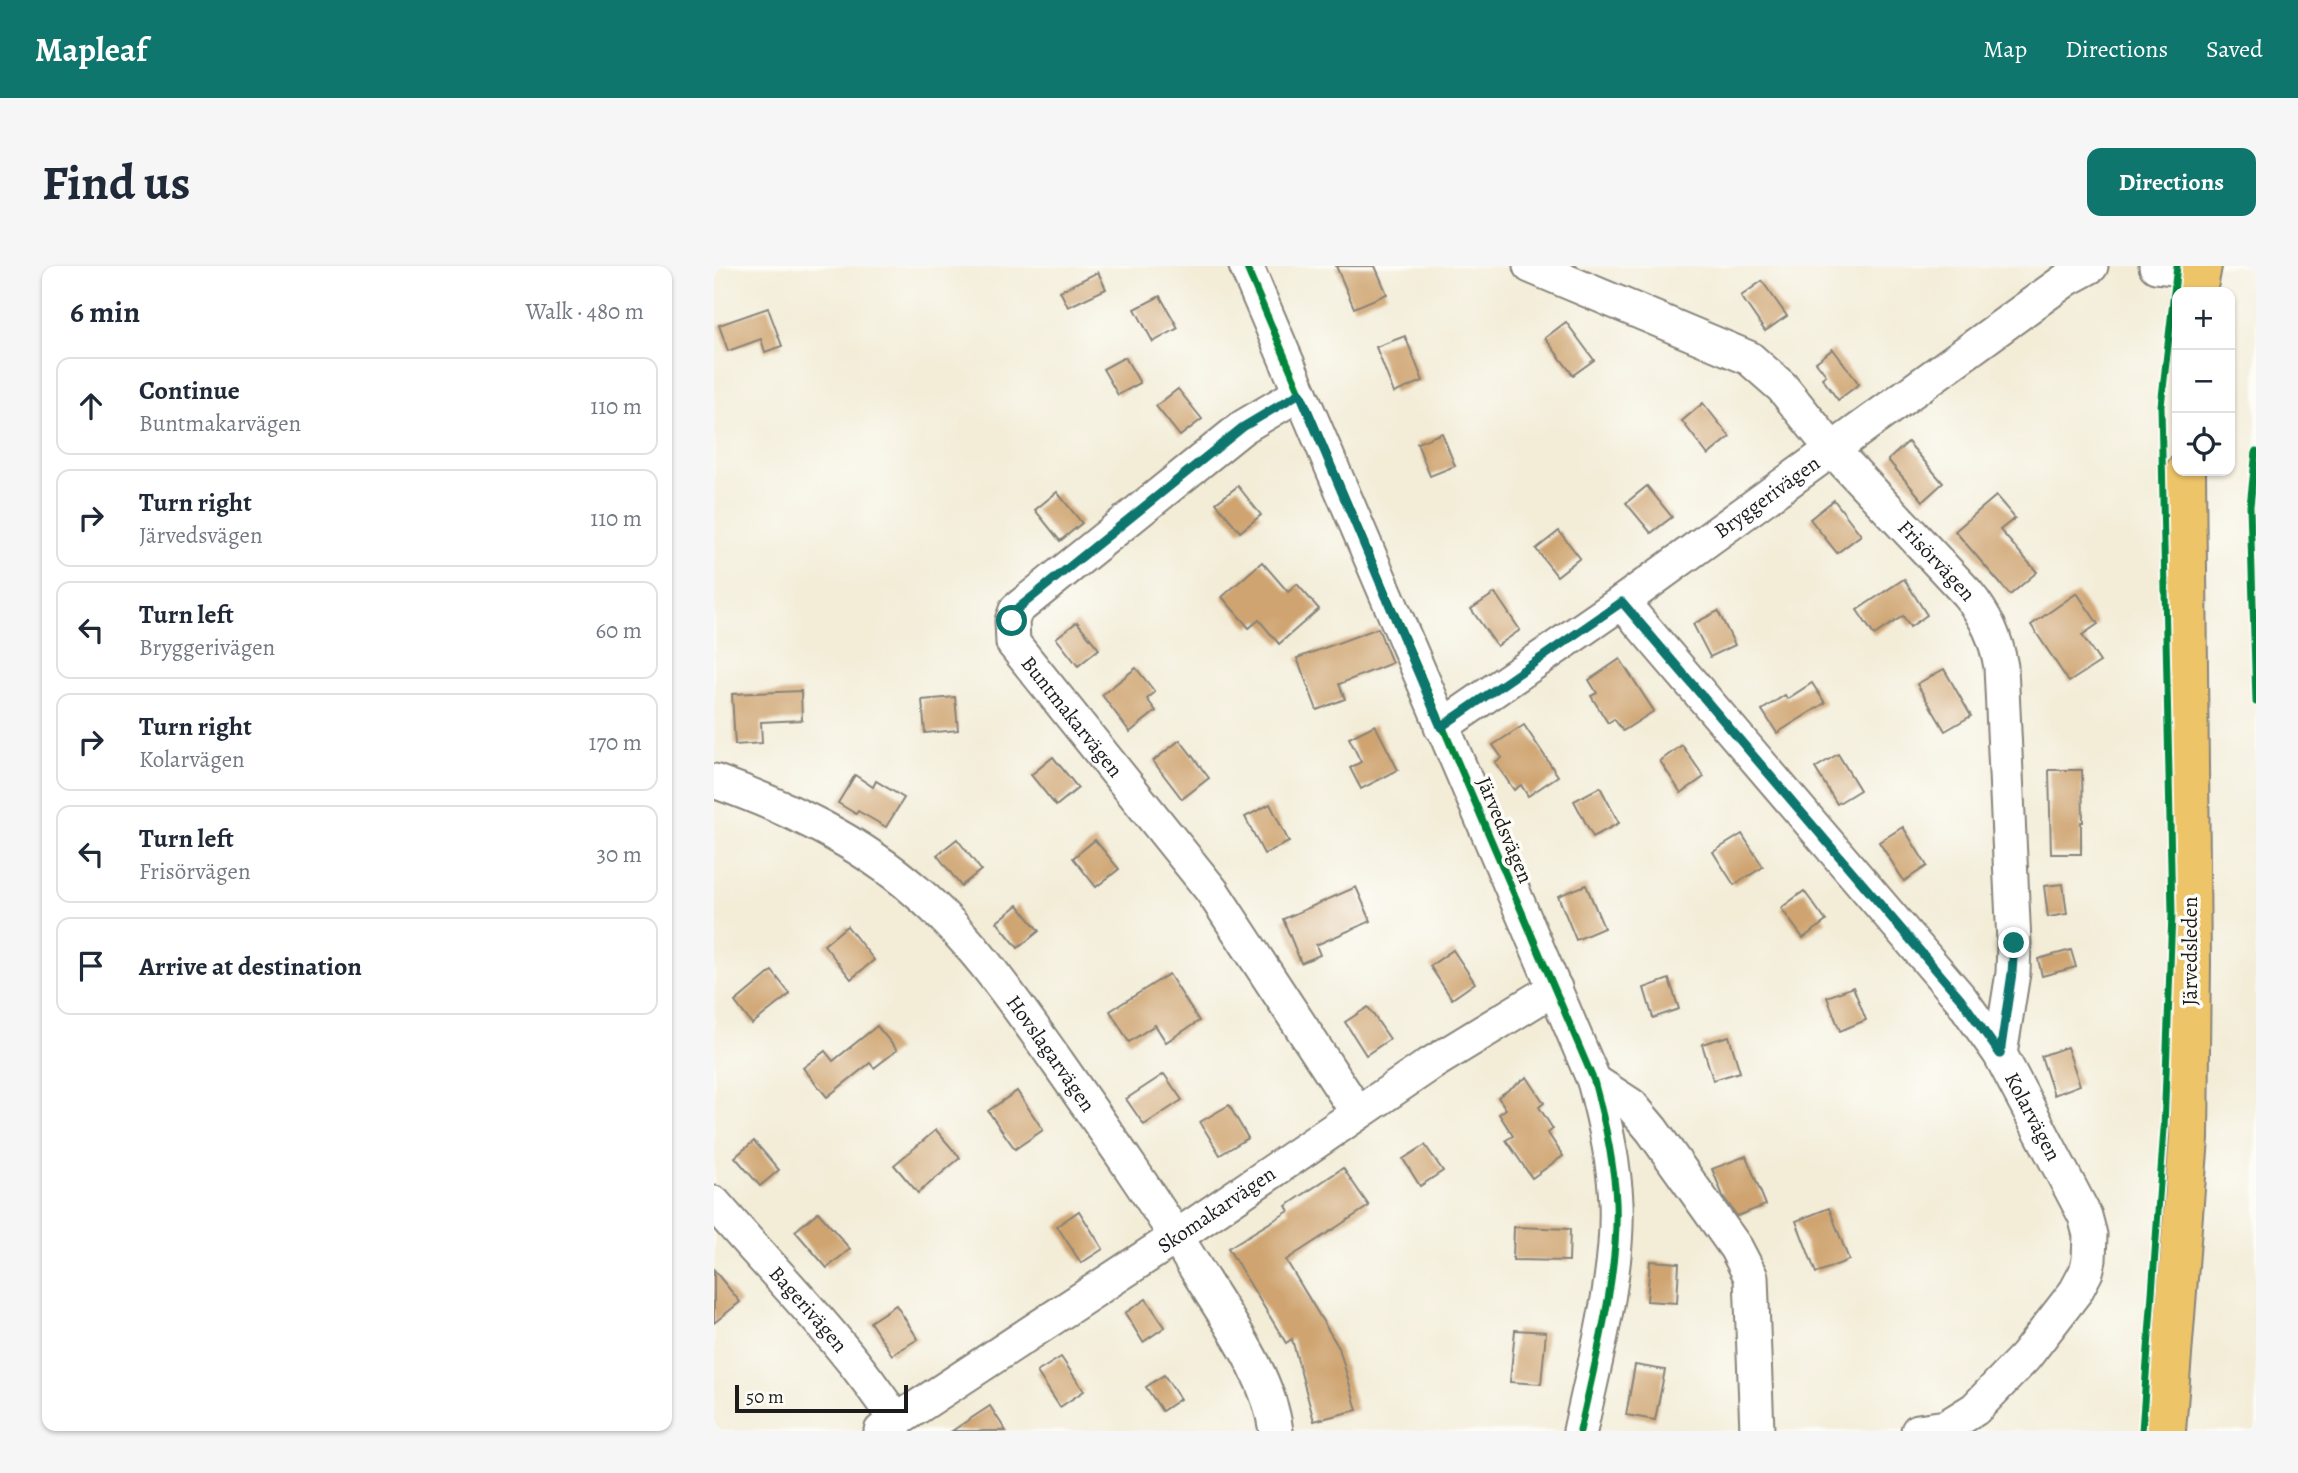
<!DOCTYPE html>
<meta charset="utf-8">
<style>
body{margin:0;font-family:Alegreya,serif;background:#f6f6f7;color:#1f2937}
.controls{position:absolute;right:21px;top:21px;display:grid;overflow:hidden;border-radius:14px;box-shadow:0 2px 5px #0004}
.controls button{width:63px;height:63px;display:grid;place-items:center;padding:0;border:0;border-bottom:2px solid #e0e1e3;background:#fff;color:#1f2937;font:35px sans-serif}
.scale{position:absolute;left:21px;bottom:18px;width:173px;box-sizing:border-box;padding-left:7px;border:4px solid #1c1c1c;border-top:0;font-size:19px;line-height:24px;white-space:nowrap;color:#1c1c1c;-webkit-text-stroke:5px #fdfcf7;paint-order:stroke}
.stop{position:absolute;width:21px;height:21px;margin:-16px;border:5px solid #0f766e;border-radius:50%;background:#fff}
.stop.end{background:#0f766e;border-color:#fff;box-shadow:0 2px 7px #0008}
.list{margin:0;padding:0;list-style:none}
h2{display:flex;justify-content:space-between;align-items:center;height:91px;margin:0;padding:0 28px;font-size:30px}
h2 small{font-size:23px;font-weight:400;color:#747a83}
.list li{display:grid;grid-template-columns:46px 1fr auto;gap:21px;align-items:center;box-sizing:border-box;height:98px;margin:0 14px 14px;padding:0 14px;border:2px solid #e0e1e3;border-radius:14px}
.list b{display:block;font-size:26px;white-space:nowrap}
.list p{margin:0;font-size:23px;white-space:nowrap;color:#747a83}
.list em{font-size:23px;font-style:normal;color:#747a83}
.icon{flex:none;width:38px;height:38px;fill:none;stroke:currentColor;stroke-width:2;stroke-linecap:round;stroke-linejoin:round}
.map{position:relative;flex:none;width:1542px;height:1165px;overflow:hidden;border-radius:14px}
header{display:flex;align-items:center;gap:42px;box-sizing:border-box;height:98px;padding:0 35px;background:#0f766e;color:#fff}
header strong{font-size:33px}
nav{display:flex;gap:38px;margin-inline-start:auto;font-size:24px}
.intro{display:flex;align-items:center;justify-content:space-between;box-sizing:border-box;height:168px;padding:0 42px}
h1{margin:0;font-size:49px}
.button{padding:18px 32px;border-radius:14px;background:#0f766e;color:#fff;font-size:24px;font-weight:700}
main{display:flex;gap:42px;padding:0 42px}
aside{flex:1;background:#fff;border-radius:14px;box-shadow:0 2px 5px #0004}
.map>svg:first-child{display:block}
</style>
<header>
<strong>Mapleaf</strong>
<nav><a>Map</a><a>Directions</a><a>Saved</a></nav>
</header>
<div class="intro"><h1>Find us</h1><a class="button">Directions</a></div>
<main>
<aside>
<h2>6 min<small>Walk · 480 m</small></h2>
<ul class="list">
<li><svg class="icon" aria-label="ahead" viewBox="0 0 24 24"><path d="M12 20V5M6 11l6-6 6 6"/></svg><div><b>Continue</b><p>Buntmakarvägen</p></div><em>110 m</em></li>
<li><svg class="icon" aria-label="right" viewBox="0 0 24 24"><path d="M7 20v-9h11M14 6l5 5-5 5"/></svg><div><b>Turn right</b><p>Järvedsvägen</p></div><em>110 m</em></li>
<li><svg class="icon" aria-label="left" viewBox="0 0 24 24"><path d="M17 20v-9H6M10 6l-5 5 5 5"/></svg><div><b>Turn left</b><p>Bryggerivägen</p></div><em>60 m</em></li>
<li><svg class="icon" aria-label="right" viewBox="0 0 24 24"><path d="M7 20v-9h11M14 6l5 5-5 5"/></svg><div><b>Turn right</b><p>Kolarvägen</p></div><em>170 m</em></li>
<li><svg class="icon" aria-label="left" viewBox="0 0 24 24"><path d="M17 20v-9H6M10 6l-5 5 5 5"/></svg><div><b>Turn left</b><p>Frisörvägen</p></div><em>30 m</em></li>
<li><svg class="icon" aria-label="arrive" viewBox="0 0 24 24"><path d="M6 21V4h12l-3 4 3 4H6"/></svg><div><b>Arrive at destination</b></div></li>
</ul>
</aside>
<div class="map">
<svg width="1542" height="1165" viewBox="0 0 1542 1165">
<rect width="100%" height="100%" fill="#fdfcf7"/>
<filter id="ink" filterUnits="userSpaceOnUse"><feTurbulence type="fractalNoise" baseFrequency=".0143" numOctaves="2"/><feDisplacementMap in="SourceGraphic" scale="14" xChannelSelector="R" yChannelSelector="G"/><feConvolveMatrix kernelMatrix="1 2 1 2 8 2 1 2 1" color-interpolation-filters="sRGB"/></filter>
<filter id="wash" filterUnits="userSpaceOnUse"><feTurbulence type="fractalNoise" baseFrequency=".00686" numOctaves="4" result="noise"/><feDisplacementMap in="SourceGraphic" scale="28" xChannelSelector="R" yChannelSelector="G"/><feGaussianBlur stdDeviation="1.57" result="paint"/><feColorMatrix in="noise" values="0 0 0 0 0 0 0 0 0 0 0 0 0 0 0 0 0 1.4 0 .05"/><feComposite in="paint" operator="in"/></filter>
<g filter="url(#wash)">
<rect width="100%" height="100%" fill="#f3edd8"/>
<g id="blocks">
<g fill="#cfa471">
<polygon points="622,0 661,0 673,28 640,42"/>
<polygon points="384,6 392,23 354,41 346,25"/>
<polygon points="1048,15 1073,50 1051,65 1027,30"/>
<polygon points="446,30 464,62 439,76 421,43"/>
<polygon points="54,42 68,80 51,86 47,73 14,85 5,59"/>
<polygon points="852,56 880,94 859,109 831,72"/>
<polygon points="691,70 709,115 680,127 662,81"/>
<polygon points="1119,83 1145,118 1124,134 1108,112 1112,109 1102,96"/>
<polygon points="411,91 426,117 404,129 389,103"/>
<polygon points="464,123 488,153 466,170 442,140"/>
<polygon points="989,137 1016,171 994,189 968,155"/>
<polygon points="728,167 741,200 716,210 703,177"/>
<polygon points="1194,176 1229,217 1209,235 1174,194"/>
<polygon points="524,220 547,249 526,266 502,237"/>
<polygon points="933,220 958,251 937,267 912,237"/>
<polygon points="343,226 368,257 346,275 321,244"/>
<polygon points="1282,230 1301,252 1286,264 1323,306 1296,329 1241,265"/>
<polygon points="1120,234 1147,269 1123,287 1096,253"/>
<polygon points="845,265 866,292 843,310 822,283"/>
<polygon points="548,296 574,326 583,318 605,343 565,378 545,354 535,362 508,331"/>
<polygon points="1190,313 1213,349 1196,361 1189,350 1160,369 1143,344"/>
<polygon points="781,327 806,364 783,380 757,343"/>
<polygon points="1363,327 1384,358 1368,369 1386,396 1355,416 1317,359"/>
<polygon points="1004,345 1021,379 996,391 979,358"/>
<polygon points="363,356 385,383 364,400 342,372"/>
<polygon points="664,362 678,397 625,418 631,433 603,444 583,392"/>
<polygon points="906,393 940,445 909,465 900,453 894,457 877,430 883,427 875,414"/>
<polygon points="422,402 441,426 433,433 442,445 416,466 388,429"/>
<polygon points="1230,403 1257,450 1231,465 1203,418"/>
<polygon points="1098,417 1111,437 1063,467 1048,444 1071,429 1073,433"/>
<polygon points="87,425 88,454 47,456 48,477 21,479 18,428"/>
<polygon points="241,431 244,464 211,467 208,434"/>
<polygon points="661,459 684,504 647,523 636,502 647,496 635,472"/>
<polygon points="810,459 844,510 814,530 807,519 800,524 781,496 788,492 779,479"/>
<polygon points="466,474 495,512 468,533 439,495"/>
<polygon points="968,479 990,511 967,527 946,495"/>
<polygon points="1124,488 1146,524 1123,538 1101,502"/>
<polygon points="339,491 364,522 342,540 317,509"/>
<polygon points="1335,504 1368,504 1369,556 1367,556 1367,588 1337,588"/>
<polygon points="141,509 159,521 162,515 190,532 172,561 144,545 142,548 124,537"/>
<polygon points="886,521 905,557 879,571 860,535"/>
<polygon points="556,538 575,576 550,588 531,551"/>
<polygon points="1189,561 1213,600 1190,615 1165,576"/>
<polygon points="1028,568 1049,601 1020,619 999,586"/>
<polygon points="243,573 267,604 247,620 223,589"/>
<polygon points="381,574 405,603 382,621 359,592"/>
<polygon points="1349,618 1353,648 1334,651 1330,620"/>
<polygon points="872,619 890,662 862,674 844,630"/>
<polygon points="642,621 657,655 602,679 606,689 587,697 569,653"/>
<polygon points="1090,625 1112,655 1089,672 1067,642"/>
<polygon points="304,639 325,665 304,682 283,656"/>
<polygon points="133,660 160,694 137,713 110,679"/>
<polygon points="739,684 761,717 738,733 716,700"/>
<polygon points="1357,684 1362,701 1328,710 1324,693"/>
<polygon points="58,705 76,728 38,758 21,736"/>
<polygon points="455,708 485,755 452,776 441,759 415,776 396,745"/>
<polygon points="955,713 965,743 939,752 930,722"/>
<polygon points="1139,721 1152,754 1126,765 1113,731"/>
<polygon points="654,741 676,773 652,789 631,756"/>
<polygon points="163,760 183,784 160,802 156,797 113,831 89,802 111,785 119,795"/>
<polygon points="1015,770 1026,806 999,814 988,778"/>
<polygon points="1353,781 1366,819 1340,829 1327,790"/>
<polygon points="450,808 468,834 430,859 412,833"/>
<polygon points="813,811 830,837 825,841 839,863 834,867 849,890 818,912 792,874 799,870 785,848 792,843 784,831"/>
<polygon points="303,825 329,864 301,883 274,845"/>
<polygon points="515,839 534,872 506,889 486,856"/>
<polygon points="222,864 246,892 204,927 180,899"/>
<polygon points="40,875 65,904 46,920 21,891"/>
<polygon points="711,879 729,905 706,920 689,893"/>
<polygon points="1032,890 1052,939 1023,950 1009,930 998,903"/>
<polygon points="629,902 655,940 572,994 625,1082 643,1144 600,1155 578,1073 572,1077 514,982 575,945 572,940"/>
<polygon points="1115,942 1135,994 1102,1007 1082,955"/>
<polygon points="365,945 389,983 367,997 343,960"/>
<polygon points="104,946 136,983 113,1002 81,965"/>
<polygon points="800,961 856,963 855,995 799,994"/>
<polygon points="936,995 965,997 963,1037 933,1035"/>
<polygon points="0,1004 26,1036 0,1057"/>
<polygon points="432,1033 451,1061 429,1076 411,1047"/>
<polygon points="182,1039 204,1073 178,1089 156,1056"/>
<polygon points="801,1064 832,1066 827,1118 796,1116"/>
<polygon points="347,1091 370,1125 346,1141 323,1106"/>
<polygon points="921,1099 951,1104 941,1154 912,1149"/>
<polygon points="450,1109 466,1133 448,1145 432,1121"/>
<polygon points="276,1140 292,1165 238,1165"/>
</g>
</g>
</g>
<g filter="url(#ink)">
<use href="#blocks" fill-opacity="0" stroke="#88847a" stroke-width="2"/>
<g fill="none" stroke-linecap="round" stroke-linejoin="round">
<defs>
<g id="minor">
<path d="M532,0L880,815C891,855 900,895 902,936C905,1008 881,1095 866,1165"/>
<path id="s1" d="M816,0L1035,92L1068,121L1117,182L1253,327C1272,350 1282,372 1287,401L1300,677L1299,707L1286,788"/>
<polyline points="1442,0 1487,5"/>
<path id="s2" d="M586,127L529,161L302,344L298,355L299,377L498,625L643,846"/>
<path id="s3" d="M908,336L1247,733L1286,788L1371,950L1376,969L1375,994L1372,1006L1362,1025L1311,1091L1261,1143L1232,1161L1204,1165"/>
<path id="s4" d="M727,461L908,336L1353,13L1377,0"/>
<path id="s5" d="M0,515C73,541 144,574 203,626C259,674 302,738 344,797C393,867 442,937 486,1009C515,1057 554,1108 562,1165"/>
<polyline points="880,815 917,839 938,864 1022,982 1037,1011 1043,1165"/>
<path id="s6" d="M0,937C62,1009 131,1076 182,1155"/>
<path id="s7" d="M167,1165L462,971L715,799L841,722"/>
</g>
<g id="major">
<polyline points="1483,26 1488,0"/>
<polyline points="1452,1165 1475,872 1477,697 1472,205"/>
</g>
</defs>
<use href="#minor" stroke="#88847a" stroke-width="37"/>
<use href="#major" stroke="#88847a" stroke-width="42"/>
<use href="#minor" stroke="#fff" stroke-width="33"/>
<use href="#major" stroke="#eec469" stroke-width="38"/>
<defs>
<g id="cycleway">
<path d="M532,0L880,815C891,855 900,895 902,936C905,1008 881,1095 866,1165"/>
<polyline points="1542,185 1536,240 1542,436"/>
<polyline points="1428,1165 1450,863 1458,647 1447,140 1463,0"/>
</g>
</defs>
<use href="#cycleway" stroke="#fdfcf7" stroke-width="11"/>
<use href="#cycleway" stroke="#00873e" stroke-width="7"/>
</g>
</g>
<g fill="none" stroke-linecap="round" stroke-linejoin="round" filter="url(#ink)">
<polyline stroke="#0f766e" stroke-width="9" points="298,355 302,344 529,161 586,127 727,461 908,336 1247,733 1286,788 1298,707 1300,677"/>
</g>
<g text-anchor="middle" stroke-width="7" stroke-linejoin="round" paint-order="stroke">
<g font-size="21" fill="#1c1c1c" stroke="#fdfcf7">
<text dy="7" stroke="none"><textPath href="#s4" startOffset="399">Bryggerivägen</textPath></text>
<text dy="7" stroke="none"><textPath href="#s1" startOffset="514">Frisörvägen</textPath></text>
<text dy="7" stroke="none"><textPath href="#s2" startOffset="486">Buntmakarvägen</textPath></text>
<text transform="translate(791 564) rotate(67)" y="7">Järvedsvägen</text>
<text transform="translate(1476 685) rotate(-90)" y="7">Järvedsleden</text>
<text dy="7" stroke="none"><textPath href="#s5" startOffset="443">Hovslagarvägen</textPath></text>
<text dy="7" stroke="none"><textPath href="#s3" startOffset="660">Kolarvägen</textPath></text>
<text dy="7" stroke="none"><textPath href="#s7" startOffset="402">Skomakarvägen</textPath></text>
<text dy="7" stroke="none"><textPath href="#s6" startOffset="142">Bagerivägen</textPath></text>
</g>
</g>
</svg>
<div class="controls">
<button>+</button>
<button>−</button>
<button><svg class="icon" aria-label="locate" viewBox="0 0 24 24"><circle cx="12" cy="12" r="6"/><path d="M12 2v4M12 18v4M2 12h4M18 12h4"/></svg></button>
</div>
<div class="scale">50 m</div>
<div class="stop" style="left:298px;top:355px"></div>
<div class="stop end" style="left:1300px;top:677px"></div>
</div>
</main>
